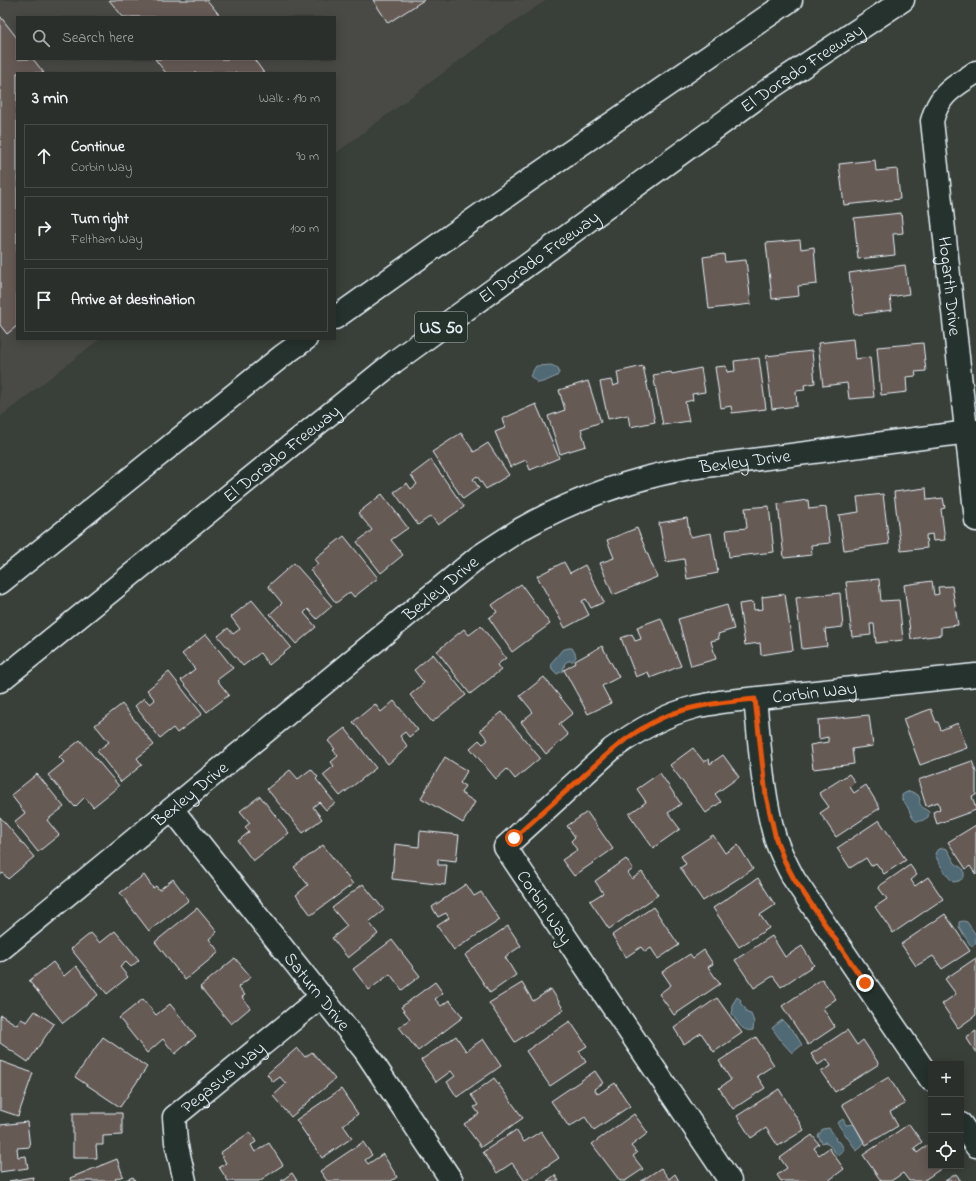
<!DOCTYPE html>
<meta charset="utf-8">
<style>
body{margin:0;font-family:"Indie Flower",sans-serif;background:#373b37;color:#f1f3f6}
.controls{position:absolute;right:12px;bottom:12px;display:grid;overflow:hidden;border-radius:0px;box-shadow:0 2px 10px #0003}
.controls button{width:36px;height:36px;display:grid;place-items:center;padding:0;border:0;border-bottom:1px solid #474a47;background:#2b2f2b;color:#f1f3f6;font:20px sans-serif}
.stop{position:absolute;width:12px;height:12px;margin:-9px;border:3px solid #ea580c;border-radius:50%;background:#fff}
.stop.end{background:#ea580c;border-color:#fff;box-shadow:0 1px 4px #0008}
.list{margin:0;padding:0;list-style:none}
h2{display:flex;justify-content:space-between;align-items:center;height:52px;margin:0;padding:0 16px;font-size:17px}
h2 small{font-size:13px;font-weight:400;color:#a6a9a9}
.list li{display:grid;grid-template-columns:26px 1fr auto;gap:12px;align-items:center;box-sizing:border-box;height:64px;margin:0 8px 8px;padding:0 8px;border:1px solid #474a47;border-radius:0px}
.list b{display:block;font-size:15px;white-space:nowrap}
.list p{margin:0;font-size:13px;white-space:nowrap;color:#a6a9a9}
.list em{font-size:13px;font-style:normal;color:#a6a9a9}
.icon{flex:none;width:22px;height:22px;fill:none;stroke:currentColor;stroke-width:2;stroke-linecap:round;stroke-linejoin:round}
.map{position:relative;flex:none;width:976px;height:1181px;overflow:hidden}
.search{position:absolute;background:#2b2f2b;box-shadow:0 2px 10px #0003;left:16px;top:16px;width:320px;height:44px;display:flex;align-items:center;gap:10px;box-sizing:border-box;padding:0 14px;border-radius:0px;color:#a6a9a9;font-size:15px}
.panel{position:absolute;background:#2b2f2b;box-shadow:0 2px 10px #0003;left:16px;top:72px;width:320px;height:268px;border-radius:0px}
.map>svg:first-child{display:block}
</style>
<div class="map">
<svg width="976" height="1181" viewBox="0 0 976 1181">
<rect width="100%" height="100%" fill="#393f39"/>
<filter id="ink" filterUnits="userSpaceOnUse"><feTurbulence type="fractalNoise" baseFrequency=".025" numOctaves="2"/><feDisplacementMap in="SourceGraphic" scale="8" xChannelSelector="R" yChannelSelector="G"/><feConvolveMatrix kernelMatrix="1 2 1 2 8 2 1 2 1" color-interpolation-filters="sRGB"/></filter>
<g filter="url(#ink)">
<path fill="#494a45" fill-rule="evenodd" d="M0,0H547L499,31L335,154V73H17V339H100L0,417ZM17,17H335V59H17Z"/>
<g fill="#506975" stroke="#8d9fa9">
<path d="M551,365L558,368L559,373L557,376C550,379 545,382 538,383L530,376L536,366Z"/>
<polygon points="568,648 572,648 575,653 576,657 573,661 568,661 565,663 563,671 557,674 552,669 551,663 562,650"/>
<path d="M910,791L918,795L920,799C918,806 924,808 929,812L928,817C909,831 913,808 902,800V795L905,793Z"/>
<path d="M943,848L947,849L955,863L964,870V877L959,881L953,882C947,876 938,863 935,854L937,850Z"/>
<polygon points="963,921 967,922 976,935 976,944 971,946 959,927 959,922"/>
<path d="M737,997L741,1000L740,1003L745,1008L747,1013L751,1014L754,1022L753,1030C742,1033 737,1021 732,1014L733,1009L732,1005Z"/>
<polygon points="782,1020 795,1033 802,1045 792,1053 782,1042 772,1028"/>
<polygon points="843,1119 846,1125 854,1124 864,1143 857,1151 837,1123"/>
<path d="M829,1128L835,1136L836,1141L840,1142L844,1149L839,1156C833,1152 831,1145 825,1142L822,1143L818,1136L823,1129Z"/>
</g>
<g fill="#665a55" stroke="#e8f1f8">
<polygon points="109,0 207,0 221,17 123,17"/>
<polygon points="373,0 424,0 388,23"/>
<polygon points="0,16 17,38 17,59 33,59 44,73 17,73 17,326 7,334 0,325"/>
<polygon points="155,59 254,59 264,73 166,73"/>
<polygon points="875,160 876,171 897,169 900,199 844,205 839,164"/>
<polygon points="901,213 903,233 893,234 895,255 858,259 854,218"/>
<polygon points="800,240 801,249 814,247 817,284 798,286 799,296 772,299 766,243"/>
<polygon points="724,254 725,262 746,260 751,304 709,309 703,257"/>
<polygon points="905,265 909,294 890,297 892,310 855,315 849,273"/>
<polygon points="853,339 855,359 870,357 874,397 849,399 847,383 823,386 818,343"/>
<polygon points="923,343 926,371 915,372 916,376 906,377 907,392 881,395 877,347"/>
<polygon points="812,351 815,383 804,385 805,390 796,391 797,406 772,409 766,356"/>
<polygon points="759,358 766,409 732,413 731,406 721,408 715,367 726,366 727,372 735,371 734,361"/>
<polygon points="643,366 655,422 630,427 628,415 608,419 600,382 611,380 613,386 619,384 617,372"/>
<polygon points="701,368 705,392 692,394 693,400 685,402 689,421 663,425 653,375 671,372 672,374"/>
<polygon points="588,381 601,422 581,429 586,446 560,454 548,416 565,410 559,390"/>
<polygon points="536,404 559,458 530,470 526,460 510,467 495,432 505,428 502,419"/>
<polygon points="461,433 474,452 488,443 509,475 486,489 477,476 473,479 479,488 463,499 432,452"/>
<polygon points="431,460 464,507 438,525 431,516 418,525 394,492 407,483 411,489 417,484 411,475"/>
<polygon points="926,488 927,500 943,498 945,508 941,509 945,540 933,541 932,534 926,535 927,548 901,551 894,492"/>
<polygon points="382,494 408,528 391,540 403,555 381,573 357,542 372,530 358,513"/>
<polygon points="883,494 889,544 844,550 839,515 859,512 857,497"/>
<polygon points="808,500 809,509 826,507 830,543 811,545 812,555 784,558 778,504"/>
<polygon points="769,506 774,552 729,557 726,530 747,528 745,508"/>
<polygon points="687,518 690,537 711,533 718,573 687,579 684,559 666,562 659,523"/>
<polygon points="637,528 657,577 613,595 600,563 614,558 607,540"/>
<polygon points="344,536 378,578 354,597 350,592 336,603 310,570 318,564 314,559"/>
<polygon points="564,562 570,573 585,565 604,602 591,608 586,599 582,601 589,615 565,628 537,576"/>
<polygon points="294,563 332,606 317,619 308,609 304,613 316,627 296,644 270,614 282,603 268,586"/>
<polygon points="879,579 881,601 899,600 903,640 876,643 874,624 870,624 871,635 852,637 846,582"/>
<polygon points="932,581 934,595 939,594 938,587 952,586 958,625 941,627 941,635 911,639 904,585"/>
<polygon points="521,584 550,624 512,652 489,618 497,612 492,605"/>
<polygon points="840,593 843,627 825,629 827,646 802,649 796,598"/>
<polygon points="785,594 793,650 761,655 760,643 745,645 739,604 753,602 754,610 763,609 762,597"/>
<polygon points="252,600 291,647 269,665 260,653 243,666 218,636 228,628 233,634 240,629 231,617"/>
<polygon points="727,605 734,629 718,634 719,639 711,641 716,659 691,666 678,619"/>
<polygon points="661,618 681,666 650,678 648,672 636,677 621,638 632,634 635,641 641,639 637,627"/>
<polygon points="481,626 506,658 497,665 501,670 470,694 437,651 464,629 469,635"/>
<polygon points="206,634 233,668 217,680 229,695 207,712 181,680 195,669 182,654"/>
<polygon points="602,646 619,677 602,686 611,703 588,714 564,670 576,663 575,661"/>
<polygon points="433,654 466,695 432,722 410,695 424,683 414,670"/>
<polygon points="169,672 202,714 177,733 173,728 160,738 135,706 144,698 150,704 155,700 147,690"/>
<polygon points="544,677 573,713 559,724 568,735 546,754 521,722 533,712 520,696"/>
<polygon points="394,701 418,730 409,737 405,732 400,736 408,747 388,764 353,722 375,704 381,712"/>
<polygon points="122,704 154,745 137,758 142,765 121,782 97,751 109,742 95,725"/>
<polygon points="931,709 936,722 938,722 941,730 958,723 967,748 920,765 903,719"/>
<polygon points="502,712 540,758 515,779 507,769 496,779 470,748 479,740 483,744 488,740 480,730"/>
<polygon points="869,715 873,746 852,749 854,764 813,769 810,745 828,742 828,737 819,739 818,720"/>
<polygon points="345,728 376,768 340,796 323,775 334,766 331,762 338,756 333,750 335,749 328,741"/>
<polygon points="80,740 119,786 93,807 85,797 75,807 48,775 64,762 59,757"/>
<polygon points="693,748 704,762 709,759 710,764 723,755 739,777 715,794 721,802 706,813 670,765"/>
<polygon points="445,757 467,771 460,783 465,786 461,793 475,802 463,823 421,798"/>
<polygon points="972,761 976,772 976,795 972,796 976,810 937,824 933,812 940,809 938,802 926,806 918,780"/>
<polygon points="311,769 318,777 316,779 335,803 326,810 319,802 313,807 322,819 303,833 267,789 290,770 298,779"/>
<polygon points="660,773 681,804 668,813 680,829 653,848 629,814 646,802 637,789"/>
<polygon points="37,774 64,807 47,820 59,835 38,852 14,822 25,813 11,795"/>
<polygon points="849,774 855,782 850,787 854,793 866,785 880,808 836,837 820,813 829,807 819,793"/>
<polygon points="260,796 289,833 253,861 238,841 249,832 245,827 250,823 240,811"/>
<polygon points="587,812 613,849 574,876 562,860 577,850 571,841 575,837 567,826"/>
<polygon points="0,817 34,857 8,879 3,873 0,875"/>
<polygon points="879,820 906,860 884,874 876,863 871,866 866,858 850,868 837,848"/>
<polygon points="976,825 976,875 970,866 966,869 948,842"/>
<polygon points="420,831 459,835 456,861 438,859 438,865 447,865 445,885 392,879 395,844 419,847"/>
<polygon points="713,835 725,853 738,845 753,869 703,901 680,868 686,864 681,856"/>
<polygon points="323,845 353,884 311,915 296,895 308,885 294,867"/>
<polygon points="626,859 633,869 628,873 632,879 642,872 658,895 609,929 590,901 603,893 595,881"/>
<polygon points="910,865 917,875 911,880 915,886 928,877 943,899 893,933 875,907 887,899 878,887"/>
<polygon points="144,875 153,888 156,886 159,890 173,879 189,900 149,931 120,893"/>
<polygon points="758,878 775,905 760,915 769,928 739,947 713,908"/>
<polygon points="363,884 384,910 369,922 378,934 348,958 332,938 347,926 332,908"/>
<polygon points="466,884 474,896 481,892 500,920 454,950 437,926 449,918 446,913 438,917 432,907"/>
<polygon points="653,907 679,945 658,959 651,948 645,952 641,947 626,957 612,935"/>
<polygon points="197,908 217,932 209,939 219,952 185,980 155,942"/>
<polygon points="945,914 970,951 942,969 933,956 916,966 901,944"/>
<polygon points="508,926 521,946 505,957 516,975 490,993 465,955"/>
<polygon points="115,931 139,960 131,967 126,962 120,967 128,977 107,994 71,949 91,933 100,943"/>
<polygon points="772,936 785,957 802,946 814,965 781,987 773,976 754,988 735,960"/>
<polygon points="392,940 420,976 402,990 390,974 369,990 353,969"/>
<polygon points="704,950 713,964 708,967 720,984 674,1015 659,994 671,985 662,972 690,954 693,958"/>
<polygon points="235,958 251,977 238,987 245,995 242,997 250,1008 231,1024 200,987"/>
<polygon points="976,958 976,1015 958,1028 942,1004 956,994 945,979"/>
<polygon points="53,962 64,976 76,966 98,995 63,1023 29,981"/>
<polygon points="822,979 836,999 823,1008 835,1027 808,1045 782,1006"/>
<polygon points="435,982 443,993 435,999 441,1006 449,1000 463,1017 418,1051 399,1027 410,1019 401,1007"/>
<polygon points="522,983 533,1001 551,989 564,1010 515,1042 489,1003"/>
<polygon points="717,998 742,1033 714,1052 701,1033 684,1044 674,1028"/>
<polygon points="143,999 156,1015 170,1004 196,1036 175,1054 163,1039 147,1053 119,1018"/>
<polygon points="35,1011 54,1024 28,1062 0,1043 0,1017 1,1015 17,1025 21,1019 27,1022"/>
<polygon points="570,1021 587,1046 579,1051 586,1062 550,1086 526,1051"/>
<polygon points="847,1030 857,1045 863,1040 879,1064 835,1092 821,1072 831,1066 827,1059 818,1065 811,1054"/>
<polygon points="976,1031 976,1053 966,1037"/>
<polygon points="456,1036 466,1051 483,1039 501,1066 457,1097 447,1082 455,1076 451,1071 436,1082 421,1060"/>
<polygon points="103,1037 147,1067 120,1107 75,1077"/>
<polygon points="756,1037 774,1065 757,1076 765,1088 733,1109 719,1088 731,1080 719,1061"/>
<polygon points="297,1048 305,1057 312,1052 335,1079 291,1117 273,1096 286,1084 280,1077 273,1082 267,1074"/>
<polygon points="0,1061 33,1073 18,1116 0,1110"/>
<polygon points="595,1071 603,1083 594,1089 598,1094 615,1083 630,1106 594,1130 585,1117 569,1127 551,1101"/>
<polygon points="889,1077 905,1104 890,1112 898,1126 866,1145 842,1104"/>
<polygon points="494,1078 523,1118 481,1147 464,1124 479,1114 474,1107 478,1105 471,1095"/>
<polygon points="341,1089 358,1114 343,1125 352,1138 322,1158 296,1120"/>
<polygon points="779,1089 804,1130 778,1146 766,1128 751,1138 737,1116"/>
<polygon points="73,1113 122,1113 122,1135 103,1136 103,1145 96,1145 97,1158 73,1158"/>
<polygon points="634,1114 648,1133 631,1146 637,1153 633,1156 643,1169 625,1181 620,1181 592,1144"/>
<polygon points="27,1122 30,1147 17,1148 18,1157 26,1156 28,1168 0,1172 0,1125"/>
<polygon points="909,1124 922,1142 914,1148 917,1153 931,1143 931,1166 945,1166 923,1181 909,1181 903,1173 891,1181 881,1181 863,1155"/>
<polygon points="516,1130 524,1142 541,1131 559,1158 525,1181 512,1163 497,1173 483,1152"/>
<polygon points="250,1132 256,1142 251,1145 255,1152 269,1143 283,1165 259,1181 228,1181 219,1167 226,1163 220,1153"/>
<polygon points="812,1135 819,1144 814,1148 819,1155 829,1148 844,1169 828,1181 781,1181 777,1175 787,1168 780,1158"/>
<polygon points="363,1142 372,1155 365,1160 368,1164 383,1154 397,1177 391,1181 327,1181 320,1171"/>
<polygon points="117,1159 123,1176 115,1179 116,1181 71,1181 70,1178"/>
<polygon points="661,1168 669,1179 675,1174 679,1181 641,1181"/>
<polygon points="292,1173 297,1181 281,1181"/>
<polygon points="956,1174 961,1181 945,1181"/>
<polygon points="555,1175 559,1181 547,1181"/>
<polygon points="33,1177 34,1181 9,1181"/>
<polygon points="133,1177 135,1181 123,1181"/>
</g>
<g fill="none" stroke-linecap="round" stroke-linejoin="round">
<defs>
<g id="street">
<path id="s1" d="M976,72C954,87 939,93 932,121L976,520"/>
<path d="M755,699C760,745 762,793 775,838C780,852 787,866 794,879L931,1080"/>
<path id="s2" d="M172,809L365,1051L452,1181"/>
<path id="s3" d="M0,950L478,557C492,548 507,538 521,529C574,499 630,479 690,468L976,431"/>
<polyline points="961,1124 976,1146"/>
<path id="s4" d="M185,1181L176,1142L174,1117L322,996"/>
<path id="s5" d="M730,1181L505,847L612,749C638,730 664,715 695,707C703,705 712,704 720,702L976,675"/>
</g>
<g id="highway">
<polyline points="335,318 525,183 791,0"/>
<polyline points="0,583 282,356 306,339"/>
<path id="s6" d="M0,681L394,362L772,87L903,0"/>
</g>
</defs>
<use href="#street" stroke="#e8f1f8" stroke-width="25"/>
<use href="#highway" stroke="#e8f1f8" stroke-width="25"/>
<use href="#street" stroke="#26332d" stroke-width="22"/>
<use href="#highway" stroke="#26332d" stroke-width="22"/>
</g>
</g>
<g fill="none" stroke-linecap="round" stroke-linejoin="round" filter="url(#ink)">
<path stroke="#ea580c" stroke-width="5" d="M514,838C536,818 558,798 580,779C609,752 637,726 674,713C701,704 728,702 755,699L766,796L776,839L784,860L794,879L865,983"/>
</g>
<g text-anchor="middle" stroke-width="4" stroke-linejoin="round" paint-order="stroke">
<rect fill="#26332d" stroke="#aeb8bb" stroke-width="1" x="415" y="312" width="52" height="30" rx="3"/>
<g font-size="17" font-weight="bold" fill="#e8f1f8">
<text x="441" y="333">US 50</text>
</g>
<g font-size="18" fill="#e8f1f8" stroke="#26332d">
<text dy="6" stroke="none"><textPath href="#s6" startOffset="1010">El Dorado Freeway</textPath></text>
<text dy="6" stroke="none"><textPath href="#s6" startOffset="686">El Dorado Freeway</textPath></text>
<text dy="6" stroke="none"><textPath href="#s1" startOffset="234">Hogarth Drive</textPath></text>
<text dy="6" stroke="none"><textPath href="#s6" startOffset="362">El Dorado Freeway</textPath></text>
<text dy="6" stroke="none"><textPath href="#s3" startOffset="906">Bexley Drive</textPath></text>
<text dy="6" stroke="none"><textPath href="#s3" startOffset="570">Bexley Drive</textPath></text>
<text dy="6" stroke="none"><textPath href="#s5" startOffset="762">Corbin Way</textPath></text>
<text dy="6" stroke="none"><textPath href="#s3" startOffset="246">Bexley Drive</textPath></text>
<text transform="translate(545 907) rotate(56)" y="6">Corbin Way</text>
<text dy="6" stroke="none"><textPath href="#s2" startOffset="233">Saturn Drive</textPath></text>
<text dy="6" stroke="none"><textPath href="#s4" startOffset="128">Pegasus Way</textPath></text>
</g>
</g>
</svg>
<div class="controls">
<button>+</button>
<button>−</button>
<button><svg class="icon" aria-label="locate" viewBox="0 0 24 24"><circle cx="12" cy="12" r="6"/><path d="M12 2v4M12 18v4M2 12h4M18 12h4"/></svg></button>
</div>
<div class="stop" style="left:514px;top:838px"></div>
<div class="stop end" style="left:865px;top:983px"></div>
<div class="search"><svg class="icon" aria-label="search" viewBox="0 0 24 24"><circle cx="10" cy="10" r="6"/><path d="M15 15l6 6"/></svg>Search here</div>
<section class="panel">
<h2>3 min<small>Walk · 190 m</small></h2>
<ul class="list">
<li><svg class="icon" aria-label="ahead" viewBox="0 0 24 24"><path d="M12 20V5M6 11l6-6 6 6"/></svg><div><b>Continue</b><p>Corbin Way</p></div><em>90 m</em></li>
<li><svg class="icon" aria-label="right" viewBox="0 0 24 24"><path d="M7 20v-9h11M14 6l5 5-5 5"/></svg><div><b>Turn right</b><p>Feltham Way</p></div><em>100 m</em></li>
<li><svg class="icon" aria-label="arrive" viewBox="0 0 24 24"><path d="M6 21V4h12l-3 4 3 4H6"/></svg><div><b>Arrive at destination</b></div></li>
</ul>
</section>
</div>
